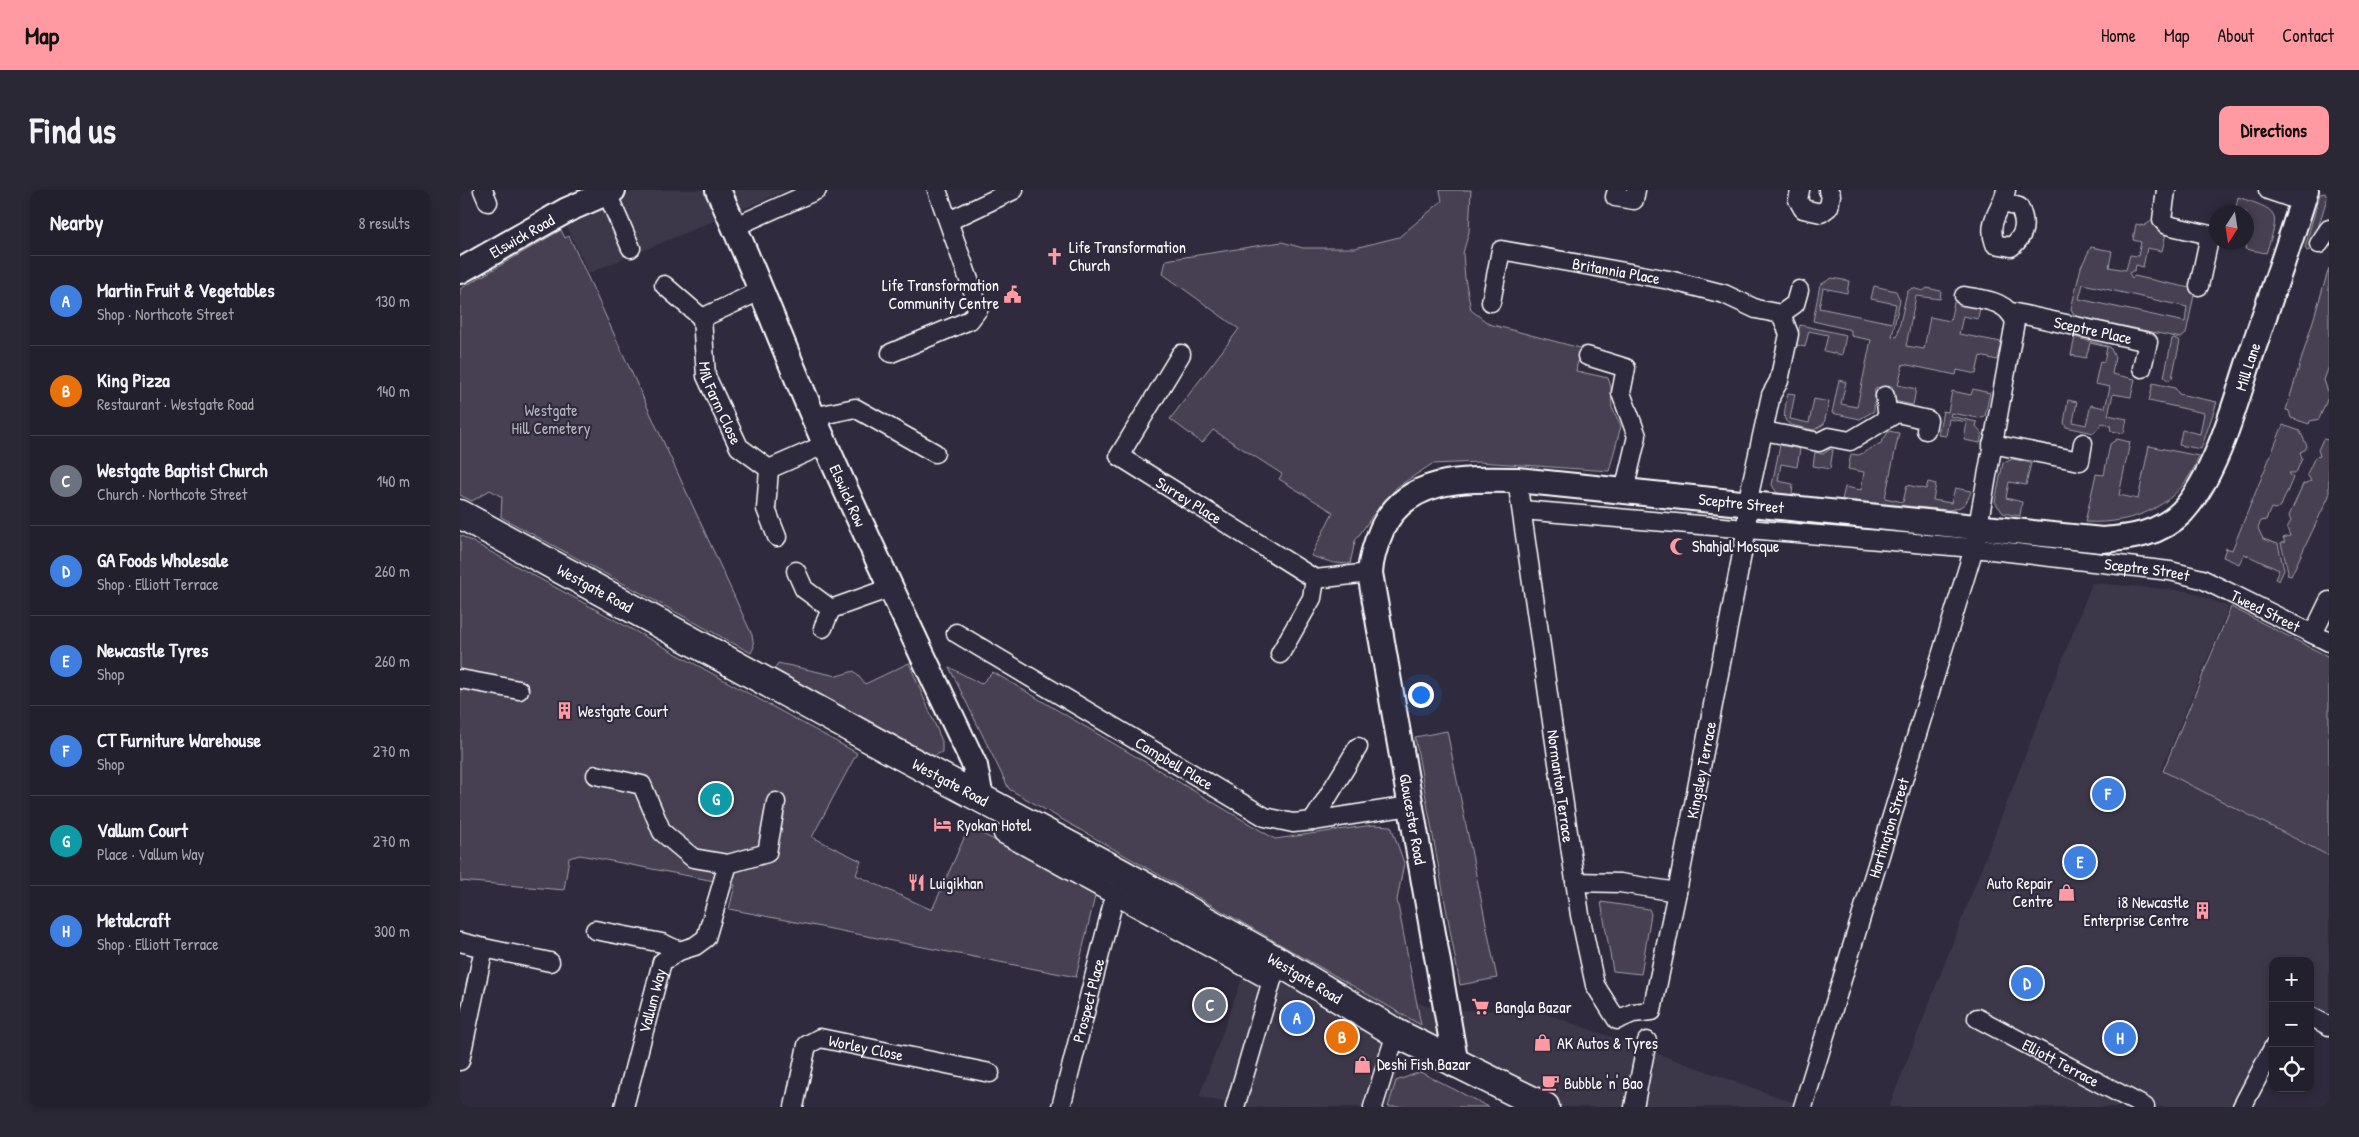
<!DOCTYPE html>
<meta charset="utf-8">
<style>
body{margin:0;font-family:"Patrick Hand",sans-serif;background:#2b2836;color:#f1f3f6}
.controls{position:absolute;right:15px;bottom:15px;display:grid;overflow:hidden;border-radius:10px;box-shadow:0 2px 8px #0003}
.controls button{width:45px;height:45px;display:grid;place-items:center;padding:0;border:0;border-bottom:1px solid #403e4a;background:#23202e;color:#f1f3f6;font:25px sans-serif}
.compass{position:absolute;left:1749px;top:15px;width:45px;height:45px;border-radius:50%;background:#23202e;box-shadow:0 2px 8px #0003;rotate:192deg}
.you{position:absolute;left:960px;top:504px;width:18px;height:18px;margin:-12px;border:4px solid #fff;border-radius:50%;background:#1a73e8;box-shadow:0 0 0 8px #1a73e833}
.badge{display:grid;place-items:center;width:32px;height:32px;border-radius:50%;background:#ff9aa2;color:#fff;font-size:16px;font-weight:700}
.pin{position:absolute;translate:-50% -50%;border:2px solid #fff;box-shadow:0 1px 5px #0006}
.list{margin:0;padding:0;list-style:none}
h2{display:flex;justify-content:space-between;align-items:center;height:65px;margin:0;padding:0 20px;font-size:21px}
h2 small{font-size:16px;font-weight:400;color:#a3a3aa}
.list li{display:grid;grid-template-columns:32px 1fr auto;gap:15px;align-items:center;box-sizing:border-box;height:90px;padding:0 20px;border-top:1px solid #403e4a}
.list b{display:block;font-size:19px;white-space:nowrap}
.list p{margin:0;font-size:16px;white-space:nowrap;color:#a3a3aa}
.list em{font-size:16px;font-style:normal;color:#a3a3aa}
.icon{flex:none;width:28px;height:28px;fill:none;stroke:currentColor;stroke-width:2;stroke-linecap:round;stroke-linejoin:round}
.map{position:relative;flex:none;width:1869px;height:917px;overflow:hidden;border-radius:10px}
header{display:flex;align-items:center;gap:30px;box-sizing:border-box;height:70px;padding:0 25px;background:#ff9aa2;color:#111}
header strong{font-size:24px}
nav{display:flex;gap:28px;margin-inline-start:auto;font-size:18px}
.intro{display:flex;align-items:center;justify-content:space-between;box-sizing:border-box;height:120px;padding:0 30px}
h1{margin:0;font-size:35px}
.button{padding:12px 22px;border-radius:10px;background:#ff9aa2;color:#111;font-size:18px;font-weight:700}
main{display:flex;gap:30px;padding:0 30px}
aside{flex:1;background:#23202e;border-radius:10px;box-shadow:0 2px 8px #0003}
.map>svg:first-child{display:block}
</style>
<header>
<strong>Map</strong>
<nav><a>Home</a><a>Map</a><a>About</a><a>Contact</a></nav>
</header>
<div class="intro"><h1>Find us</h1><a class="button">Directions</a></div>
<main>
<aside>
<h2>Nearby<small>8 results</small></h2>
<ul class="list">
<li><span class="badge" style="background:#3f7fe0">A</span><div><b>Martin Fruit &amp; Vegetables</b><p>Shop · Northcote Street</p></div><em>130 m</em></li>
<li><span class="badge" style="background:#e8710a">B</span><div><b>King Pizza</b><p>Restaurant · Westgate Road</p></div><em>140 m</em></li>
<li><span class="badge" style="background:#6b7280">C</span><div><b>Westgate Baptist Church</b><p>Church · Northcote Street</p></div><em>140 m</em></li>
<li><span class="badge" style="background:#3f7fe0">D</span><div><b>GA Foods Wholesale</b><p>Shop · Elliott Terrace</p></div><em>260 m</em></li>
<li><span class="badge" style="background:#3f7fe0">E</span><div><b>Newcastle Tyres</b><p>Shop</p></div><em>260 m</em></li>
<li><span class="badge" style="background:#3f7fe0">F</span><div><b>CT Furniture Warehouse</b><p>Shop</p></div><em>270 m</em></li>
<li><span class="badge" style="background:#0f9aa8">G</span><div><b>Vallum Court</b><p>Place · Vallum Way</p></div><em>270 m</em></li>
<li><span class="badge" style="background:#3f7fe0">H</span><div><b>Metalcraft</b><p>Shop · Elliott Terrace</p></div><em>300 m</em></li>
</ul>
</aside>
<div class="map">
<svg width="1869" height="917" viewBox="0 0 1869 917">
<rect width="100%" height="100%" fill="#2f2a3d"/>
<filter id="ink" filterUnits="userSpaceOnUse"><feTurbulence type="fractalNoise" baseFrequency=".02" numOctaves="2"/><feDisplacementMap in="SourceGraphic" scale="10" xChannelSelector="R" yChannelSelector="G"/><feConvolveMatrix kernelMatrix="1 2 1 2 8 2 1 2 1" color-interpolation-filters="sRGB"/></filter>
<g filter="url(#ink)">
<g fill="#3c3749">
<polygon points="175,0 328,0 129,83 106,35"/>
<polygon points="1632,393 1729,401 1769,417 1701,580 1869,667 1869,841 1850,831 1850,771 1813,771 1813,847 1776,917 1429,917"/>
<polygon points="797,748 974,819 1081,822 1346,917 1070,917 944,865 935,890 960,882 1029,917 928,917 933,899 926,917 788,917 739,907"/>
</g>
<g fill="#464152" stroke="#a2a0a8" fill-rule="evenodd">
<polygon points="980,0 1011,0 1009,42 1003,63 1005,88 1011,120 1029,134 1120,158 1116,181 1148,188 1151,197 1152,218 1161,236 1149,281 1019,272 972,274 937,297 913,325 895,351 890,374 874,373 851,366 873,322 819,289 822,284 753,240 742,253 710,229 779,139 703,84 706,70 822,52 843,58 895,58 939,47 982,11"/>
<polygon points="1865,3 1867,8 1852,59 1847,61 1845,57 1860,4"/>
<path d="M1778,7C1819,21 1821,20 1806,63L1785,59L1789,40L1787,39L1786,22H1775Z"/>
<path d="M1694,29L1706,43L1702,61L1687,58L1683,77L1676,75L1675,80L1669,83L1672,88L1674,86L1730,98L1734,105L1726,144L1721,148L1615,126L1611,119L1621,77L1631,57L1652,61L1649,77L1666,80L1670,65L1678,66L1681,52L1673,50L1676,34L1684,36ZM1623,94L1727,117L1725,132L1619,109Z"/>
<polygon points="101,40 105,48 109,46 292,445 294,457 291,463 41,327 42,307 30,300 12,311 0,305 0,99"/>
<polygon points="1869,78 1869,176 1864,190 1869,205 1859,229 1850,231 1849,234 1831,228 1829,221 1826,220"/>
<polygon points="1372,88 1389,91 1387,103 1363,98 1359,118 1432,133 1436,114 1411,109 1414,96 1436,101 1440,110 1432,146 1437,147 1447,102 1452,98 1463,101 1467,98 1481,101 1480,109 1456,106 1446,156 1464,159 1470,127 1490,131 1494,112 1520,117 1518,129 1503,126 1499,144 1541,152 1537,170 1520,166 1516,184 1497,180 1496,185 1443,174 1438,195 1456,199 1453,215 1434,211 1432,196 1415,198 1414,221 1400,229 1372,223 1379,190 1386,192 1381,214 1397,217 1411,150 1391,146 1391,140 1353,131 1360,95"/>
<polygon points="1340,135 1386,145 1382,165 1364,161 1368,145 1349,141 1345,157 1336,155"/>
<polygon points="1615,147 1650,157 1655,167 1652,184 1675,189 1671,207 1653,204 1648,225 1667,229 1664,243 1651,241 1650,235 1642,233 1634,243 1606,237 1604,233 1608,210 1617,212 1613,232 1626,235 1631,215 1645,218 1650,197 1635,194 1640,171 1644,172 1647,157 1630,153 1626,168 1611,165"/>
<polygon points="1714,148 1720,151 1712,188 1709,191 1704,187 1712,149"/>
<polygon points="1693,193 1715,198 1719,204 1757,212 1741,259 1719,255 1722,240 1740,244 1744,223 1689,211"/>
<polygon points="1513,199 1530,203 1525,226 1518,228 1491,223 1490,226 1517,232 1516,237 1522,244 1520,253 1504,250 1507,232 1489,229 1486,246 1478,245 1483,221 1488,222 1492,201 1511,205"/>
<path d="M1328,203L1335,204L1330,229L1349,233L1354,209L1369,212L1364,234L1354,240C1322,233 1321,237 1328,203Z"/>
<polygon points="1823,235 1840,241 1847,256 1845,260 1840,262 1842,268 1836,283 1829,283 1833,288 1821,316 1815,319 1811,318 1806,330 1801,331 1798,338 1803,349 1818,354 1824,380 1819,391 1815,389 1819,380 1784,364 1779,374 1763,367 1766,358 1772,360"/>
<path d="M1429,241L1439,243L1425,308L1443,312L1447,295L1466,299L1468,292L1476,294L1473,310L1491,313L1495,298L1511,301C1508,314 1501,319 1488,320L1382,310L1385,297L1401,300L1404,282L1388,279L1391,264L1399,265L1421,253Z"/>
<path d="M1657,249L1670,252L1659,305L1678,309L1689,256L1739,266C1722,315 1674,335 1625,332L1636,284L1644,285L1650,254Z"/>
<polygon points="1863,249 1869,250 1869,306 1831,386 1827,385 1828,381 1821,353 1825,352 1823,348 1830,346 1827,338 1831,331 1829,326 1843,294 1851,291 1847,284 1855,267 1860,266 1858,260"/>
<polygon points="1320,255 1340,259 1337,277 1321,274 1318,291 1333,294 1332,305 1317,303 1312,295"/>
<polygon points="1370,259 1373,260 1370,279 1353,276 1355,262 1363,264"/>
<polygon points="1553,269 1571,273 1566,295 1549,292 1546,308 1562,312 1560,326 1543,323 1535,312 1543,273"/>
<polygon points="0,345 397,563 352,647 401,671 396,685 472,720 509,637 636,702 616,787 269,719 275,695 120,665 109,668 104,700 0,691"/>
<polygon points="1771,417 1869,467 1869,666 1703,581"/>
<polygon points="318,473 377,486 394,481 405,494 449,473 482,551 482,562 474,566 314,479"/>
<polygon points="489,477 521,494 533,482 815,649 913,635 931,636 944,673 937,710 961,835 549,599"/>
<polygon points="987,541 1037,788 1000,795 955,547"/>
<polygon points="1141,712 1189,719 1191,724 1181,784 1153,781"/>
<polygon points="960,882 1029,917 928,917 936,891"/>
</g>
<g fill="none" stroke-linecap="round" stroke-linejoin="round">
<defs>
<g id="street">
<polyline points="23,0 28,12"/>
<polyline points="1157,0 1155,7 1174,10 1176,0"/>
<polyline points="1340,0 1338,10 1343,19 1361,23 1369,17 1371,5 1368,0"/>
<polyline points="1706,0 1702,30 1707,35 1750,45 1739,96"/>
<polyline points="1808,0 1843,12"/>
<polyline points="147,3 171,58"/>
<path d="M1544,13L1559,17C1567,33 1566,45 1551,57L1535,54C1526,30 1542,21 1546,0"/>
<polyline points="489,31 554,0"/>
<polyline points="274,37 357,0"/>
<polyline points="1859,54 1869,39"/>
<polyline points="204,95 242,128 302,100"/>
<path id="s1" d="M1031,112L1041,60L1209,90L1264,104L1296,119L1321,124L1329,144L1319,191L1311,205L1287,314V338L1217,702L1192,821L1173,823L1157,830L1135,795L1120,725L1057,290"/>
<path id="s2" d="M1551,122L1688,152L1682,178"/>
<polyline points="1321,124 1335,114 1339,100"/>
<path id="s3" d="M242,128L246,186L279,257L309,279L366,254"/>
<polyline points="431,163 510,130 519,118 477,0"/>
<path id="s4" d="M721,164L659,266L855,389L910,383"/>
<polyline points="1127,166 1166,178 1161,203 1177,246 1164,301"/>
<polyline points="1425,206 1428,228"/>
<polyline points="353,227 395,218 475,263"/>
<polyline points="1304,241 1359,252 1369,247 1390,251 1437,223 1468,230 1466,240"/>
<polyline points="1532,254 1620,271 1623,253"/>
<polyline points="309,279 306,319 317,347"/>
<path id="s5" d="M1062,320L1514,358L1710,381L1742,389L1869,452"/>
<polyline points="336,381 344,399 371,419 430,398"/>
<polyline points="363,438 371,419"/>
<path id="s6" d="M496,443L805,627L833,633L853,631L950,616"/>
<polyline points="1853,444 1869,411"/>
<polyline points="820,464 852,408 855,389"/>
<polyline points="0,489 59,500"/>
<polyline points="136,585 182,595 202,642 233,668 268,674"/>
<polyline points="853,631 898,557"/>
<polyline points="543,644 807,789 812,790 819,772"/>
<polyline points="1115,692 1160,693 1217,702"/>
<polyline points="135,740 202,753 219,761"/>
<polyline points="0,752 24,758 0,871"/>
<polyline points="24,758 90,772"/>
<polyline points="1850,826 1869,836"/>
<path id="s7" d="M1517,828L1685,917"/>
<path id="s8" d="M164,917L202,772L219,761L235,756L246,748L268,674L307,663L316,612"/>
<path id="s9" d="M334,917L347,855L360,848L530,883"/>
<path id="s10" d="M601,917L655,705"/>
<polyline points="775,917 812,790"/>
<polyline points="913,917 936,843"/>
<polyline points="1174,917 1187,851"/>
<path id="s11" d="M1343,917L1514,358L1555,132C1547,110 1524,110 1504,106"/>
<polyline points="1782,917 1813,858"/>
</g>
<g id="secondary">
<path id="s12" d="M258,0C292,75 321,151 353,226C404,344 460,460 515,576L521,608"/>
<path id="s13" d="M0,81L107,20L153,0"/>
<path id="s14" d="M996,875L910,383C911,367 915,355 922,339C947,286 1007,289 1057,290L1642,350C1671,348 1700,344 1722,322C1758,283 1776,209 1793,159C1811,106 1830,53 1846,0"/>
</g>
<g id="primary">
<path id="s15" d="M0,324L438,564L659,682L819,772L936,843L1085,917"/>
</g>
</defs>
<use href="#street" stroke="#fff" stroke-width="21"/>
<use href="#secondary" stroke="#fff" stroke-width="28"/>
<use href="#primary" stroke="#fff" stroke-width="31"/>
<use href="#street" stroke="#2f2a3d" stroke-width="18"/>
<use href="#secondary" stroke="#2f2a3d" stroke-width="24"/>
<use href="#primary" stroke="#2f2a3d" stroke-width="28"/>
</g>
</g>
<defs>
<symbol id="church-bare" viewBox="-9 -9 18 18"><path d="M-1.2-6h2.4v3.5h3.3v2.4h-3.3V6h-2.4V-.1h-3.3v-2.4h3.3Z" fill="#ff9aa2" stroke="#2f2a3d" stroke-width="2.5" paint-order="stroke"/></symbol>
<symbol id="civic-bare" viewBox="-9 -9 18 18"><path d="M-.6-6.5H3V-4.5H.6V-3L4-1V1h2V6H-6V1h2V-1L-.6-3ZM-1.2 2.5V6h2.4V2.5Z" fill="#ff9aa2" stroke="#2f2a3d" stroke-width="2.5" paint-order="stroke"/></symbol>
<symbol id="mosque-bare" viewBox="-9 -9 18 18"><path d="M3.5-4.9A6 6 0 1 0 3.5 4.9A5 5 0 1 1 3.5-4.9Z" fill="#ff9aa2" stroke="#2f2a3d" stroke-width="2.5" paint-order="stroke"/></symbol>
<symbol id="building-bare" viewBox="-9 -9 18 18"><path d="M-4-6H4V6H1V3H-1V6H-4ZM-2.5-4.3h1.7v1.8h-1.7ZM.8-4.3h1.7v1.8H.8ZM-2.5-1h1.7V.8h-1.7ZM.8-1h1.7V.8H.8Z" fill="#ff9aa2" stroke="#2f2a3d" stroke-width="2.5" paint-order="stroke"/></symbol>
<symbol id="hotel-bare" viewBox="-9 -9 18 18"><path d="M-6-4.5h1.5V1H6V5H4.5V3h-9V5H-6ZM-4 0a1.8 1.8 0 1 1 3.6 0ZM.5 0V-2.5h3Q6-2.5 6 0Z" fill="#ff9aa2" stroke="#2f2a3d" stroke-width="2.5" paint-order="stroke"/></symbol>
<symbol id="restaurant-bare" viewBox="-9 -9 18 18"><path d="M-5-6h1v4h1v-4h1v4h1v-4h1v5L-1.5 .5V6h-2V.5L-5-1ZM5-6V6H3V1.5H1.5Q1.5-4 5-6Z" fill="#ff9aa2" stroke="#2f2a3d" stroke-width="2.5" paint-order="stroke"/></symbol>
<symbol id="shop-bare" viewBox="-9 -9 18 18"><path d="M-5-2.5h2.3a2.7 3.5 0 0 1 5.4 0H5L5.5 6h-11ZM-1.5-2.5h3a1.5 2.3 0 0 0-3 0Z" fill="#ff9aa2" stroke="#2f2a3d" stroke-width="2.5" paint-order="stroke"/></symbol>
<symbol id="supermarket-bare" viewBox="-9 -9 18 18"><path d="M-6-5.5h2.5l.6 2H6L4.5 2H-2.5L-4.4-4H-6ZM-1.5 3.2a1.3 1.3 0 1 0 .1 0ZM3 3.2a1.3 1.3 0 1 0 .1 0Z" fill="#ff9aa2" stroke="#2f2a3d" stroke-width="2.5" paint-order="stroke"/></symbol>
<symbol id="cafe-bare" viewBox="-9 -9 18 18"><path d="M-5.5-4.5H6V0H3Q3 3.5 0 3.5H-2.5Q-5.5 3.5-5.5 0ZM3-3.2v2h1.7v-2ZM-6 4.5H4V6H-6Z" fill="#ff9aa2" stroke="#2f2a3d" stroke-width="2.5" paint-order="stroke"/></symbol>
</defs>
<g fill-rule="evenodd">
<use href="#church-bare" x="582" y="54" width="25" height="25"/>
<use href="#civic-bare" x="540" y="92" width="25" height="25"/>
<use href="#mosque-bare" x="1206" y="344" width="25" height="25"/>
<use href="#building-bare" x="92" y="508" width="25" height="25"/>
<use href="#hotel-bare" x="470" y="622" width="25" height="25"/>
<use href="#restaurant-bare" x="444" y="680" width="25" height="25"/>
<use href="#shop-bare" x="1594" y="690" width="25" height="25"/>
<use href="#building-bare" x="1730" y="708" width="25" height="25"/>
<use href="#supermarket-bare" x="1008" y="804" width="25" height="25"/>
<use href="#shop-bare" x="1070" y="840" width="25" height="25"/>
<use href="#shop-bare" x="890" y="862" width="25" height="25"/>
<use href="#cafe-bare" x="1078" y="880" width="25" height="25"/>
</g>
<g text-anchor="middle" stroke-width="4.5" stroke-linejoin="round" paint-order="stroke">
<g font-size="16" fill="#fff" stroke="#2f2a3d">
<text dy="6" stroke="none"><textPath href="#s13" startOffset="71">Elswick Road</textPath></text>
<text dy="6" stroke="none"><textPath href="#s1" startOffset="170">Britannia Place</textPath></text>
<text dy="6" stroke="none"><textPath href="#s2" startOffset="84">Sceptre Place</textPath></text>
<text dy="6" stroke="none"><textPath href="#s14" startOffset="1534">Mill Lane</textPath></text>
<text dy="6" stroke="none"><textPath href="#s3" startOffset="88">Mill Farm Close</textPath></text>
<text dy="6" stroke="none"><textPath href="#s12" startOffset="332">Elswick Row</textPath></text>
<text dy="6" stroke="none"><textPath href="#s4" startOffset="202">Surrey Place</textPath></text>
<text dy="6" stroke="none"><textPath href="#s14" startOffset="924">Sceptre Street</textPath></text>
<text dy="6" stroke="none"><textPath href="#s5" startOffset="628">Sceptre Street</textPath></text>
<text dy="6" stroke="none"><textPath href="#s15" startOffset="154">Westgate Road</textPath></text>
<text dy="6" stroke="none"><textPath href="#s5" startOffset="755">Tweed Street</textPath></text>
<text dy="6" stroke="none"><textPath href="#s6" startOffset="254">Campbell Place</textPath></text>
<text transform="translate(1241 580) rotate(-79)" y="6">Kingsley Terrace</text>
<text dy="6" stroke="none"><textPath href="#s15" startOffset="559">Westgate Road</textPath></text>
<text transform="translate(1101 596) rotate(82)" y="6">Normanton Terrace</text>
<text transform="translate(953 629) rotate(80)" y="6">Gloucester Road</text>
<text dy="6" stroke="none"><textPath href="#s11" startOffset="292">Hartington Street</textPath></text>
<text dy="6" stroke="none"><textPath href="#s15" startOffset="964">Westgate Road</textPath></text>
<text dy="6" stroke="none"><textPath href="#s8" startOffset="110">Vallum Way</textPath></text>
<text dy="6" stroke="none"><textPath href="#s10" startOffset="110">Prospect Place</textPath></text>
<text dy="6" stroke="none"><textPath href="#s9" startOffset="125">Worley Close</textPath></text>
<text dy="6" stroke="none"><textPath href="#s7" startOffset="95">Elliott Terrace</textPath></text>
</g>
<g font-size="16" fill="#fff" stroke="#2f2a3d" text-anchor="start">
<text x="609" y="63">Life Transformation<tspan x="609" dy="18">Church</tspan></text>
<text x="539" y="101" text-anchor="end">Life Transformation<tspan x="539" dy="18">Community Centre</tspan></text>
<text x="1232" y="362">Shahjal Mosque</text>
<text x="118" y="527">Westgate Court</text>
<text x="497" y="641">Ryokan Hotel</text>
<text x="470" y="699">Luigikhan</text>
<text x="1593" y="699" text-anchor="end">Auto Repair<tspan x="1593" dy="18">Centre</tspan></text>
<text x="1729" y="718" text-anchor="end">i8 Newcastle<tspan x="1729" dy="18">Enterprise Centre</tspan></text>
<text x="1035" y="823">Bangla Bazar</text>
<text x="1097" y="859">AK Autos &amp; Tyres</text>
<text x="917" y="880">Deshi Fish Bazar</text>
<text x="1104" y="899">Bubble 'n' Bao</text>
</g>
<g font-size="16" fill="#b5b3ba" stroke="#2f2a3d">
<text x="91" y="226">Westgate<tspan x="91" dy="18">Hill Cemetery</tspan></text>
</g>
</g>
</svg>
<div class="controls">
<button>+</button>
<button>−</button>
<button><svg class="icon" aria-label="locate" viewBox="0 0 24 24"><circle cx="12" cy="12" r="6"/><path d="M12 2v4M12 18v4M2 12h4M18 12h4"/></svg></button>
</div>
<svg class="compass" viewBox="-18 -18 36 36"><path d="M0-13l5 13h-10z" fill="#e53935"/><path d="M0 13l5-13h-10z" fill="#a3a3aa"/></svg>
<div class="you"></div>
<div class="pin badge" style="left:837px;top:828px;background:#3f7fe0">A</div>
<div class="pin badge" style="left:882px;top:847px;background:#e8710a">B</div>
<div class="pin badge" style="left:750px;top:815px;background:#6b7280">C</div>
<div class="pin badge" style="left:1567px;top:793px;background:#3f7fe0">D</div>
<div class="pin badge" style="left:1620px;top:672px;background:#3f7fe0">E</div>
<div class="pin badge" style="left:1648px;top:604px;background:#3f7fe0">F</div>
<div class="pin badge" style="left:256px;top:609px;background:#0f9aa8">G</div>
<div class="pin badge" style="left:1660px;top:848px;background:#3f7fe0">H</div>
</div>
</main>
